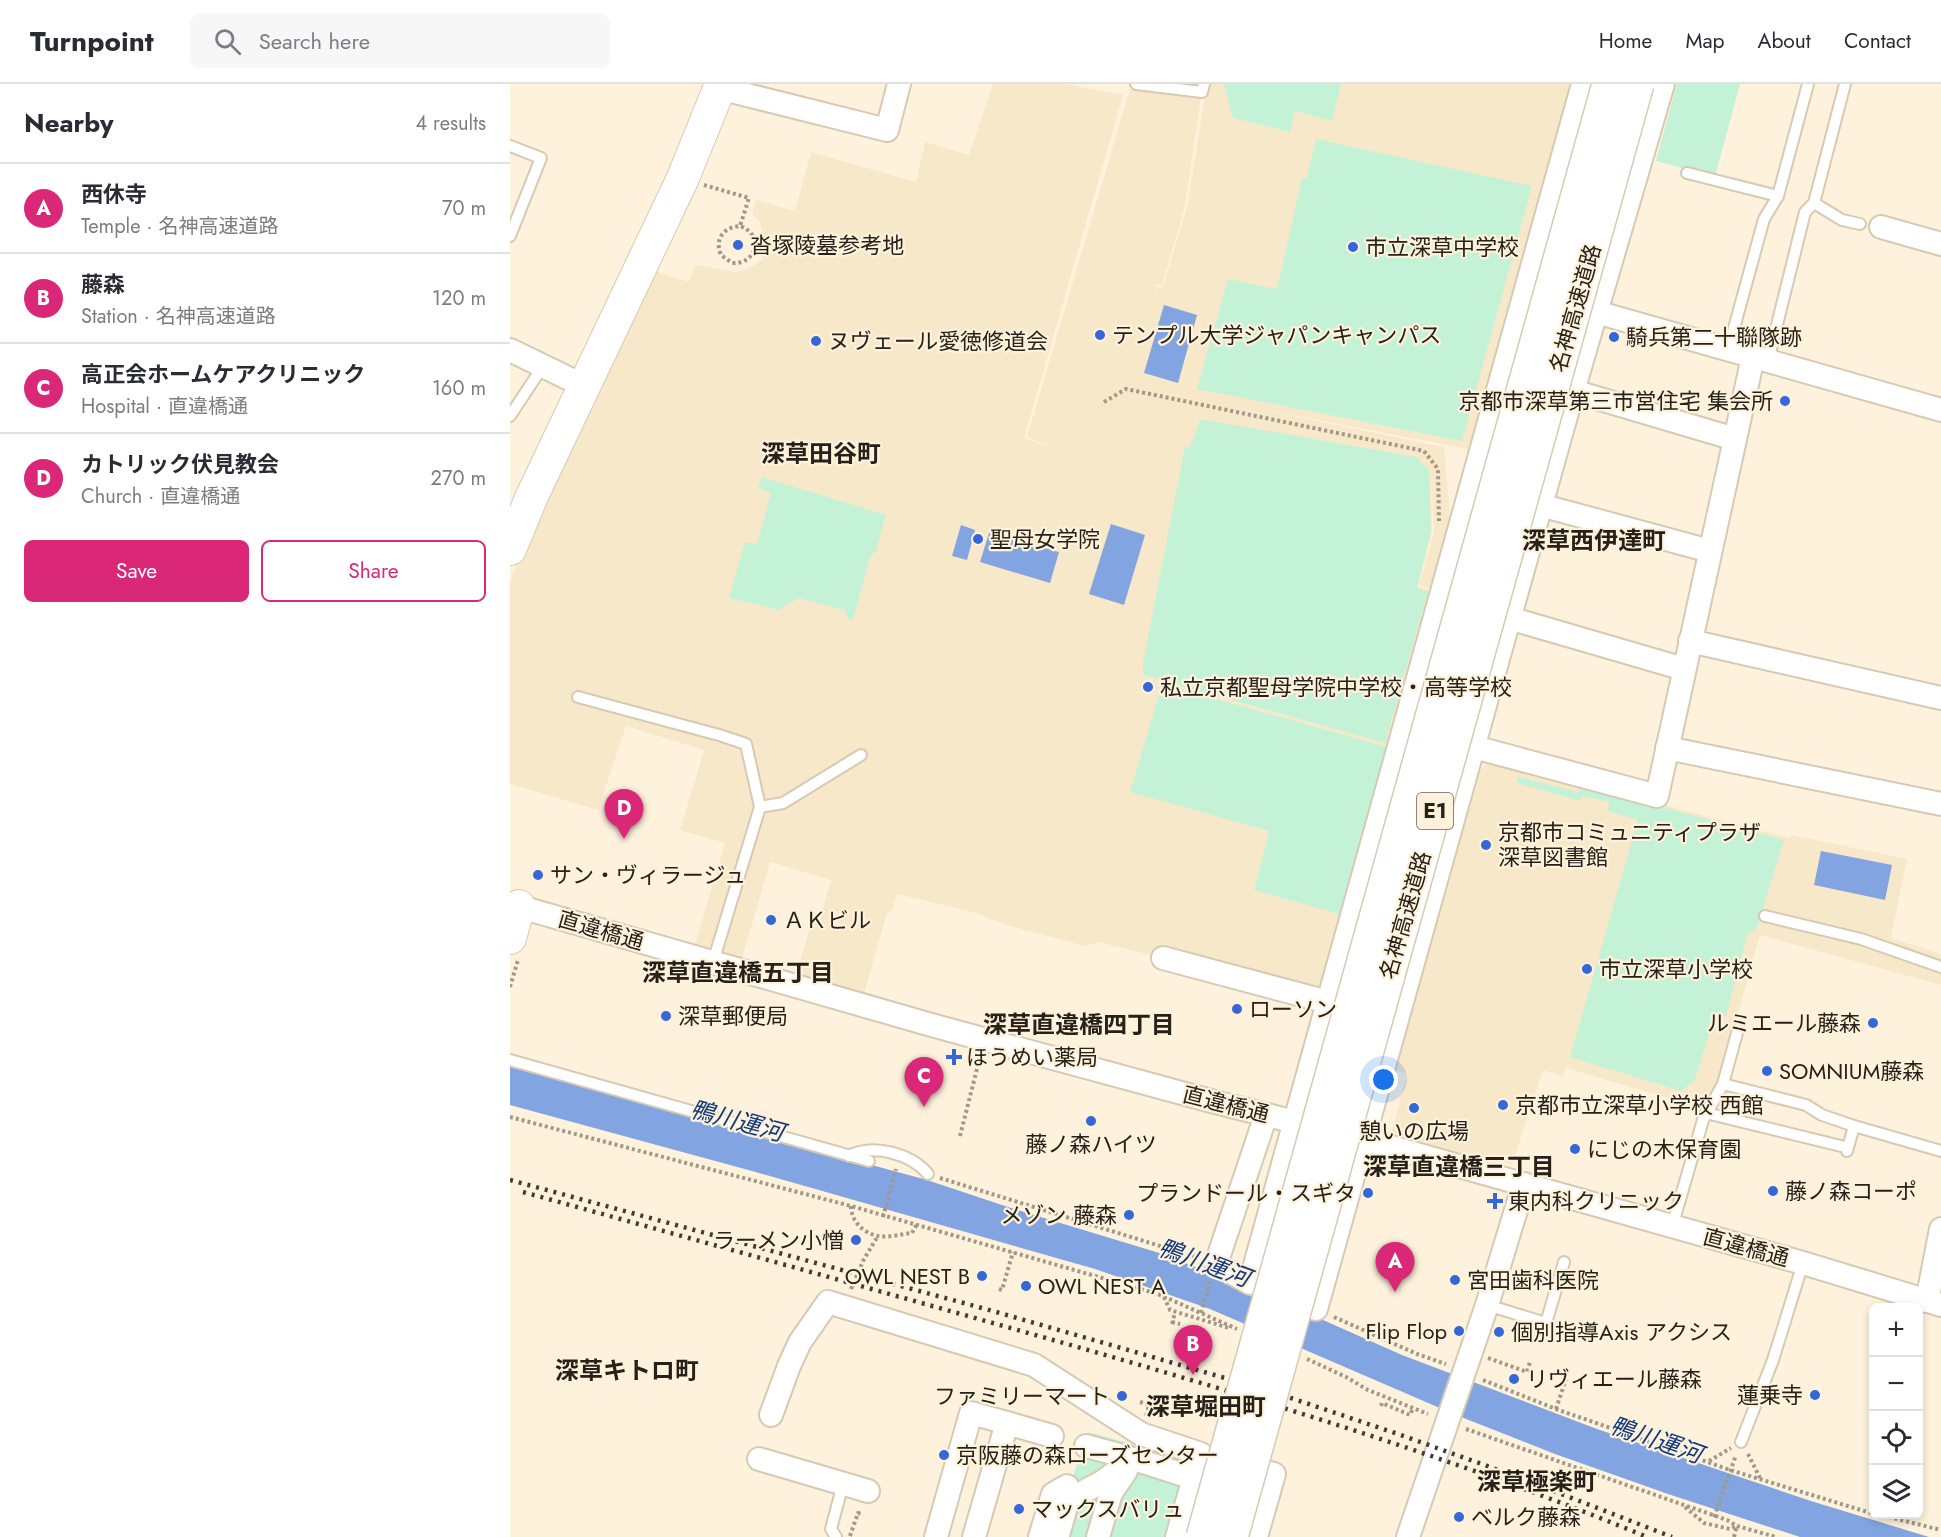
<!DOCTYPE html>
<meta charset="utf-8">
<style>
body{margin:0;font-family:Jost,"Noto Sans JP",sans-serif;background:#f7f7f7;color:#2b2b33}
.controls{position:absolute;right:18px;bottom:18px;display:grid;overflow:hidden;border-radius:9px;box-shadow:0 3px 9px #0003}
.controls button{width:54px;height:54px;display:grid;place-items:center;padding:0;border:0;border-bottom:2px solid #e1e1e2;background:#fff;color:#2b2b33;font:30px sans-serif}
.you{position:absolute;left:874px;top:996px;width:21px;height:21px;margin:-15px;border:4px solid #fff;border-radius:50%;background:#1a73e8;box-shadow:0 0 0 9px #1a73e833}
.badge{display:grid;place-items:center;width:39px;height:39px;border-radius:50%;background:#db2777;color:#fff;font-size:20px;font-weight:700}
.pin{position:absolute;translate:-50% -50px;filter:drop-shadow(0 2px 3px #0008)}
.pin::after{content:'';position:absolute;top:32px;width:21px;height:18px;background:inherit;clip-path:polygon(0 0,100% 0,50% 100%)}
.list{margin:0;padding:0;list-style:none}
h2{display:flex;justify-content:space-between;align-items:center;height:78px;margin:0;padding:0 24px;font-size:26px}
h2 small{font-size:20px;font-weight:400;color:#7c7c81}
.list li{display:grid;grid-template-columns:39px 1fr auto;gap:18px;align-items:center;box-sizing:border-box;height:90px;padding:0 24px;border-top:2px solid #e1e1e2}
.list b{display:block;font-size:22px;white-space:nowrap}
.list p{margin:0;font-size:20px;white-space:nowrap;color:#7c7c81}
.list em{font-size:20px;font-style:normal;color:#7c7c81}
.actions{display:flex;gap:12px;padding:18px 24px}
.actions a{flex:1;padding:14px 0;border:2px solid #db2777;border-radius:9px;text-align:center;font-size:21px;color:#db2777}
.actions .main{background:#db2777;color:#fff}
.icon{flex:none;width:33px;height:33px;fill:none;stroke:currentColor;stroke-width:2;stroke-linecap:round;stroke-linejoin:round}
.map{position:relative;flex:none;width:1431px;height:1453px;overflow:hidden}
header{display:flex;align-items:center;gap:36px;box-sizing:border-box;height:84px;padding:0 30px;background:#fff;border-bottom:2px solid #e1e1e2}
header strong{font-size:28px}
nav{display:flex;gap:33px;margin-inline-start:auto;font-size:21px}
.search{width:420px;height:54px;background:#f7f7f7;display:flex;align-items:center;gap:15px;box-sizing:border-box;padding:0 21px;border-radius:9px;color:#7c7c81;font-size:22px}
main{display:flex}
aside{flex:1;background:#fff}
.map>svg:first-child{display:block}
</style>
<header>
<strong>Turnpoint</strong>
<div class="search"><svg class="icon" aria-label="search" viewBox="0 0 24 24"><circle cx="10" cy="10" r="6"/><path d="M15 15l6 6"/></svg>Search here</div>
<nav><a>Home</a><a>Map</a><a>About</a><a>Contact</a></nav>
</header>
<main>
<aside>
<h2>Nearby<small>4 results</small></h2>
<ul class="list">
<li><span class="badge">A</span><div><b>西休寺</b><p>Temple · 名神高速道路</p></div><em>70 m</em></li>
<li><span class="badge">B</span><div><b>藤森</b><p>Station · 名神高速道路</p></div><em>120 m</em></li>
<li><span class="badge">C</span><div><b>高正会ホームケアクリニック</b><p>Hospital · 直違橋通</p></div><em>160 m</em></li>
<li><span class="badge">D</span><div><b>カトリック伏見教会</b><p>Church · 直違橋通</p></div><em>270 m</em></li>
</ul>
<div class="actions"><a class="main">Save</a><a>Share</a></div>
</aside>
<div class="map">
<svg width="1431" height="1453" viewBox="0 0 1431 1453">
<rect width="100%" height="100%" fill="#fff2dc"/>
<g fill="#f8e8ca">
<polygon points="483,0 554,0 613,11 514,354 549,366 517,353 620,5 691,13 675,122 652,201 647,200 641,224 647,202 653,203 677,123 697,0 1066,0 963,366 735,322 934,363 941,444 923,506 909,502 924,448 921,391 922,448 908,503 923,507 815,899 799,910 588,858 575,862 496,841 466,829 387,810 381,829 377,829 353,913 285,894 302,837 309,838 321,796 294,788 260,778 231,878 184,864 215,759 170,746 194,666 116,642 88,726 0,700 0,498 13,462 141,186 179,198 185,181 226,188 236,186 252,176 254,168 252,145 249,136 242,131 246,116 285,127 301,68 406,98 415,58 459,71"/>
<polygon points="981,675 1279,754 1282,751 1397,775 1381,854 1431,870 1431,901 1250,851 1207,1004 1193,1024 1056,984 1053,992 1033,986 1002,1081 990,1077 988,1083 881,1050 897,990 884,986 971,685"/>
</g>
<g fill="#c3f2d6">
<polygon points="714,0 831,0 822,37 785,27 780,48 723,34"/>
<polygon points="1167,0 1230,0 1205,93 1146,77"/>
<polygon points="806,55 1022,102 952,357 687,305 718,195 767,205 792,94 797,94"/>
<polygon points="690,335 906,373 919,386 921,448 907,504 918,507 875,659 633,591 633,578 675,363 680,364"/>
<polygon points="252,393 376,431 366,467 360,473 343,536 338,535 335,526 289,514 269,526 219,514 235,458 247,460 261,409 248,404"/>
<polygon points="652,600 877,663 829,830 744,806 759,747 620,708"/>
<polygon points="1008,693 1068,708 1071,701 1274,756 1247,844 1237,851 1216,932 1205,930 1185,996 1171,1007 1060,973 1128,736 1098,727 1099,718 1072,712 1070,717 1007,699"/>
<polygon points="579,1348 672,1374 676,1384 657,1453 545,1453 567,1379"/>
</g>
<g fill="#82a4e0">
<polygon points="654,221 687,231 668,299 634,289"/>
<polygon points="601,440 635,451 614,521 579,510"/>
<polygon points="451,441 465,446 457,476 442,472"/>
<polygon points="479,449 549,468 540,499 470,478"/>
<polygon points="1311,767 1382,781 1375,816 1304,801"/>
<polygon points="0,983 417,1096 501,1124 656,1171 804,1232 892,1271 1087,1345 1301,1417 1419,1453 1290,1453 1158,1410 1045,1370 946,1331 700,1225 585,1185 242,1087 0,1021"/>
</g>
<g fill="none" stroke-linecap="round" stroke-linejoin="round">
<defs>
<g id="lane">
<polyline points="626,0 692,8 694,0"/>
<polyline points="0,62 31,74 0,152"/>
<polyline points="1177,89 1268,112 1254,135 1218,266"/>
<polyline points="1268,112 1298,0"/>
<polyline points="1304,119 1332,136 1350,140"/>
<polyline points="1258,277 1295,128 1304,119 1335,0"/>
<polyline points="0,332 33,282"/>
<polyline points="68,613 209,651 236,660 250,723 203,878"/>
<polyline points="250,723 273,719 351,671"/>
<polyline points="1255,832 1351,855 1431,883"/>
<polyline points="0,976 359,1077"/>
<polyline points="1213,1000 1296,1021 1312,1031 1344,1042 1431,1067"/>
<polyline points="1196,1029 1331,1062"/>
<polyline points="1337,1067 1344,1042"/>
<path d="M339,1072C364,1059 401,1070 418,1090"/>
<polyline points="1162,1143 1193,1036 1213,1000 1227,949"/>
<polyline points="977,1221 1036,1239 1054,1178"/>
<polyline points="1231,1358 1263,1276 1293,1179"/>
<polyline points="326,1453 321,1445 333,1400"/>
</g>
<g id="street">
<polyline points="209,4 377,46 389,0"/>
<polyline points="1371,143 1431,160"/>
<polyline points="1086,228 1431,326"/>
<polyline points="0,266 74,302"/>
<polyline points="1063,307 1225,355"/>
<polyline points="1030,421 1200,467"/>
<polyline points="999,534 1174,585"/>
<polyline points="1180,557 1431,614"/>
<polyline points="964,663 1147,712 1243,273"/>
<polyline points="1157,664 1431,720"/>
<polyline points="0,820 425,942 701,1017 853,1055 1293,1179 1431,1221"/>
<polyline points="653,874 818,918"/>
<polyline points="756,1031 706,1180 740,1199 1073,0"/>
<polyline points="1417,1217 1431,1145"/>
<polyline points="806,1225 1063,307 1153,0"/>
<polyline points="261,1331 279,1282 290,1258 318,1218 524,1281 631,1350 691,1370 667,1453"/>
<polyline points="576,1362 624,1375 677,1392"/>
<polyline points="249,1375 358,1407"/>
<polyline points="727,1380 764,1390 746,1453"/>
<polyline points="426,1453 461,1329 497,1339"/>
<polyline points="464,1453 497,1339 542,1352"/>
<polyline points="530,1453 543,1410 557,1402"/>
<polyline points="543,1453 548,1451 558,1416 592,1398 624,1375"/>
<polyline points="588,1453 601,1409 616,1387"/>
<polyline points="898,1453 977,1221 1014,1100"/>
</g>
<g id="secondary">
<polyline points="0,465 22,412 173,94 211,0"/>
<polyline points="0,854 9,822"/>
</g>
</defs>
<use href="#lane" stroke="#d6cab4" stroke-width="14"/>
<use href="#street" stroke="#d6cab4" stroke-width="26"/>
<use href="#secondary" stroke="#d6cab4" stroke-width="34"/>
<g stroke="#a29888" stroke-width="4" stroke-dasharray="3 3" stroke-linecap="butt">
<path d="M194,101L239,114L230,142C214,143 204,155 211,171L222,179C247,181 254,150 230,142"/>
<polyline points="594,318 616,305 914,367 928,385 929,437"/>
<polyline points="0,903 8,876"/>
<polyline points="0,1033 341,1122 648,1210 727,1245"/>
<polyline points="450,1052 470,973"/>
<polyline points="430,1094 689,1174"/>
<path d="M341,1122C341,1137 353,1149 368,1152C378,1154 392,1150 402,1149L407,1140"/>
<polyline points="373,1133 386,1085"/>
<polyline points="341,1205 354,1175 368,1152"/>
<polyline points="489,1205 492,1206 503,1168"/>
<polyline points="654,1213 660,1226 719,1244"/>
<polyline points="691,1229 700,1198"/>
<polyline points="824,1233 907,1270 936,1280"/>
<polyline points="662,1238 670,1240"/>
<polyline points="662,1240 665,1228"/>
<polyline points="978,1274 1017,1288 1020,1278"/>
<polyline points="797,1275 836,1293 858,1306 918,1330"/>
<polyline points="973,1296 1046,1325 1220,1386 1364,1430"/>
<polyline points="630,1318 645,1323"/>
<polyline points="871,1322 872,1319 900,1331 903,1324"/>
<polyline points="1046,1325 1056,1295"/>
<polyline points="636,1332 640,1318"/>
<polyline points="956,1345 1217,1436 1227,1442 1266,1453"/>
<polyline points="1238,1370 1250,1394"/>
<polyline points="1199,1377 1221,1364"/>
<polyline points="1175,1423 1194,1439 1220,1445 1227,1442"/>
<polyline points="1367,1430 1431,1446"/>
<polyline points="1204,1433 1226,1371"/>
<polyline points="340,1452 348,1429 352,1430"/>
<polyline points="1224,1453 1227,1442"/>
</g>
<use href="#lane" stroke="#fff" stroke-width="10"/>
<use href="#street" stroke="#fff" stroke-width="22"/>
<use href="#secondary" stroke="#fff" stroke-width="32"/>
<g stroke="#423d32" stroke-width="4.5" stroke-dasharray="3 6" stroke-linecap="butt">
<polyline points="0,1096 483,1227 760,1307 888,1350 1005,1392 1162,1453"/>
<path d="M13,1108C190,1157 366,1206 543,1256C743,1313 944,1373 1137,1453"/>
</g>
<defs>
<g id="highway-bridge">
<polyline points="693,1453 1099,0"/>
<polyline points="721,1453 1127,0"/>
</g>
</defs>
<use href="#highway-bridge" stroke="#d6cab4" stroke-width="36" stroke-linecap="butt"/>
<use href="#highway-bridge" stroke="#fff" stroke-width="33"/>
</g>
<g fill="#3567d6" stroke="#fff2dc" stroke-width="2">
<circle cx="228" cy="161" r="6"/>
<circle cx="843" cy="163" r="6"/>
<circle cx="590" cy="251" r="6"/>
<circle cx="1104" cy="253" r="6"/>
<circle cx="306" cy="257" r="6"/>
<circle cx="1275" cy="317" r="6"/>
<circle cx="468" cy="455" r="6"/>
<circle cx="638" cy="603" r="6"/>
<circle cx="976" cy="761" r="6"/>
<circle cx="28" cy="791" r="6"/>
<circle cx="261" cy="836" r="6"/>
<circle cx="1077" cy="885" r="6"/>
<circle cx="727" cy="925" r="6"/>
<circle cx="156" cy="932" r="6"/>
<circle cx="1363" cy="939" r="6"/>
<path d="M441 964h6v6h6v6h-6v6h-6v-6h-6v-6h6z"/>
<circle cx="1257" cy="987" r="6"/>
<circle cx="993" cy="1021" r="6"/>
<circle cx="904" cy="1024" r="6"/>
<circle cx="581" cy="1037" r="6"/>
<circle cx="1065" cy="1065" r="6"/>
<circle cx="1263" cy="1107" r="6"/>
<circle cx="858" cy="1109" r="6"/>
<path d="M982 1108h6v6h6v6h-6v6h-6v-6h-6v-6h6z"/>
<circle cx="619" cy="1131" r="6"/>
<circle cx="346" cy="1156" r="6"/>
<circle cx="472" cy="1192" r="6"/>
<circle cx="945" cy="1196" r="6"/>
<circle cx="516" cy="1202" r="6"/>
<circle cx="949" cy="1247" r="6"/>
<circle cx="989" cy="1248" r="6"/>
<circle cx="1004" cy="1295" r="6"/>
<circle cx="1305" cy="1311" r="6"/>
<circle cx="612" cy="1312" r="6"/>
<circle cx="434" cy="1371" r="6"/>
<circle cx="509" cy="1425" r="6"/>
<circle cx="949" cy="1433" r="6"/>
</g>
<g text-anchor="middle" stroke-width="4.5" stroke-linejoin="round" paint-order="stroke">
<rect fill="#fff2dc" stroke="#676054" stroke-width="1.5" x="907" y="709" width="36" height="36" rx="4.5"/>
<g font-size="21" font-weight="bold" fill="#262219">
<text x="925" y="734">E1</text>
</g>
<g font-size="22" fill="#262219" stroke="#fff2dc" text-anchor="start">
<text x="240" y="169">沓塚陵墓参考地</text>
<text x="855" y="171">市立深草中学校</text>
<text x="602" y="259">テンプル大学ジャパンキャンパス</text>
<text x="1116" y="261">騎兵第二十聯隊跡</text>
<text x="318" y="265">ヌヴェール愛徳修道会</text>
<text x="1263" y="325" text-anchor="end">京都市深草第三市営住宅 集会所</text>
<text x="480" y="463">聖母女学院</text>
<text x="650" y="611">私立京都聖母学院中学校・高等学校</text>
<text x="988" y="756">京都市コミュニティプラザ<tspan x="988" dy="25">深草図書館</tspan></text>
<text x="40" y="799">サン・ヴィラージュ</text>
<text x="273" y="844">ＡＫビル</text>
<text x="1089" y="893">市立深草小学校</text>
<text x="739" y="933">ローソン</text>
<text x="168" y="940">深草郵便局</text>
<text x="1351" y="947" text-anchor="end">ルミエール藤森</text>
<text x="456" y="981">ほうめい薬局</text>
<text x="1269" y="995">SOMNIUM藤森</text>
<text x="1005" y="1029">京都市立深草小学校 西館</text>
<text x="904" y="1055" text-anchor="middle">憩いの広場</text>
<text x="581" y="1068" text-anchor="middle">藤ノ森ハイツ</text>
<text x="1077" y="1073">にじの木保育園</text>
<text x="1275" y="1115">藤ノ森コーポ</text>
<text x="846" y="1117" text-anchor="end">プランドール・スギタ</text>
<text x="998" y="1125">東内科クリニック</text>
<text x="607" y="1139" text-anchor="end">メゾン 藤森</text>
<text x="334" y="1164" text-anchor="end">ラーメン小憎</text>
<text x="460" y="1200" text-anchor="end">OWL NEST B</text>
<text x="957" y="1204">宮田歯科医院</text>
<text x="528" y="1210">OWL NEST A</text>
<text x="937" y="1255" text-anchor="end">Flip Flop</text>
<text x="1001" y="1256">個別指導Axis アクシス</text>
<text x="1016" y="1303">リヴィエール藤森</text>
<text x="1293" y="1319" text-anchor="end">蓮乗寺</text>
<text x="600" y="1320" text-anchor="end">ファミリーマート</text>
<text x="446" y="1379">京阪藤の森ローズセンター</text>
<text x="521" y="1433">マックスバリュ</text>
<text x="961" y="1441">ベルク藤森</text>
</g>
<g font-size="22" fill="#262219" stroke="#fff2dc">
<text transform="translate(1065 224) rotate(-74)" y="8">名神高速道路</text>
<text transform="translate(895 831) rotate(-74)" y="8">名神高速道路</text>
<text transform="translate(91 846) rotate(16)" y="8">直違橋通</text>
<text transform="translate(716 1020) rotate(14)" y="8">直違橋通</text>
<text transform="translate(1236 1163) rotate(15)" y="8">直違橋通</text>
</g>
<g font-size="24" font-weight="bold" fill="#262219" stroke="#fff2dc">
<text x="311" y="378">深草田谷町</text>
<text x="1084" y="465">深草西伊達町</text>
<text x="228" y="897">深草直違橋五丁目</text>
<text x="569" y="949">深草直違橋四丁目</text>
<text x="949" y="1091">深草直違橋三丁目</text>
<text x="117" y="1295">深草キトロ町</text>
<text x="696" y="1331">深草堀田町</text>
<text x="1027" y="1406">深草極楽町</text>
</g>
<g font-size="24" font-style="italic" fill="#12387d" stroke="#fff2dc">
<text transform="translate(227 1037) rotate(15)" y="8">鴨川運河</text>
<text transform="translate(694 1179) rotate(20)" y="8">鴨川運河</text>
<text transform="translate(1146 1356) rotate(19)" y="8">鴨川運河</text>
</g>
</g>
</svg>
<div class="controls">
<button>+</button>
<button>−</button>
<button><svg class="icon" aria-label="locate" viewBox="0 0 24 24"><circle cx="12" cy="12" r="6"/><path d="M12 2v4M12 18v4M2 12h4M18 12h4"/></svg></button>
<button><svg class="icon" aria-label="layers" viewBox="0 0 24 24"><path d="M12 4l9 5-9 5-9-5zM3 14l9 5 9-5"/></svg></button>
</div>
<div class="you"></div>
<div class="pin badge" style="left:885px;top:1208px">A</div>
<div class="pin badge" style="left:683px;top:1291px">B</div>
<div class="pin badge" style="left:414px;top:1023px">C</div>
<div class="pin badge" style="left:114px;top:755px">D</div>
</div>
</main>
